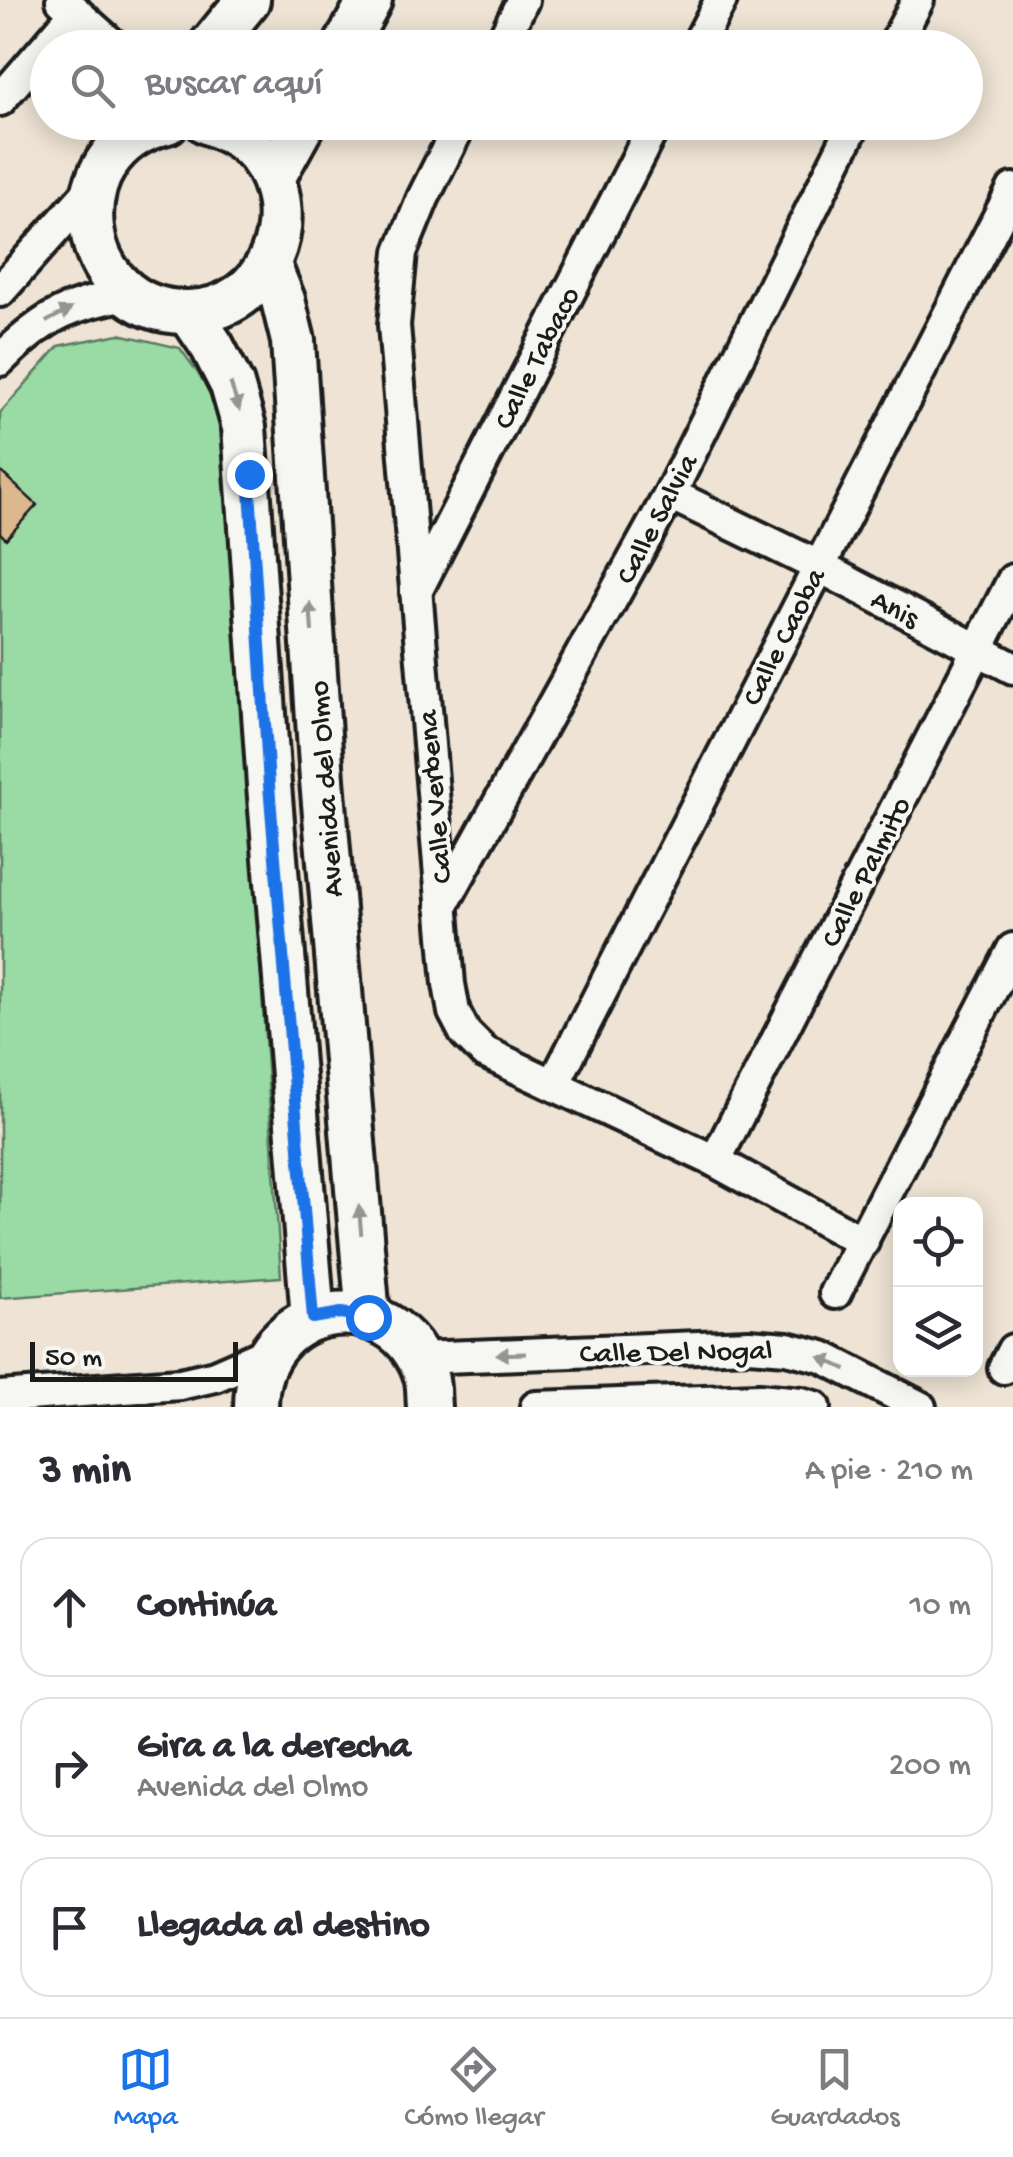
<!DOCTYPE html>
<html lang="es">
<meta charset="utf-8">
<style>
body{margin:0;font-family:"Gochi Hand",sans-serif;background:#f7f7f7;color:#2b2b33}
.controls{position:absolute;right:30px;bottom:30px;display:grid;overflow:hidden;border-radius:20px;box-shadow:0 5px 25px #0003}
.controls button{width:90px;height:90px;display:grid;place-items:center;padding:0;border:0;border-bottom:2px solid #e1e1e2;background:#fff;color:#2b2b33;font:50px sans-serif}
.scale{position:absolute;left:30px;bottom:25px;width:208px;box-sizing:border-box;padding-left:10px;border:5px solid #1c1c1c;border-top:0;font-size:28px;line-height:35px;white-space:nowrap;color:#1c1c1c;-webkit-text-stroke:8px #f6f6f2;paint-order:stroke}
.stop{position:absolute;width:30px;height:30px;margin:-22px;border:8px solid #1a73e8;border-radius:50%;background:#fff}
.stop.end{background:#1a73e8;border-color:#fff;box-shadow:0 2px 10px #0008}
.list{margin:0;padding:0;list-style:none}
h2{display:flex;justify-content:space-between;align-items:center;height:130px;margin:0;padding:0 40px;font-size:42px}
h2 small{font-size:32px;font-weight:400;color:#7c7c81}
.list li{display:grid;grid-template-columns:65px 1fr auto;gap:30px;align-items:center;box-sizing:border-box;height:140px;margin:0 20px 20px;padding:0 20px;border:2px solid #e1e1e2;border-radius:30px}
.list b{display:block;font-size:38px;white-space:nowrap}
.list p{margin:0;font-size:32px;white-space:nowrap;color:#7c7c81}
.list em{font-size:32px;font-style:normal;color:#7c7c81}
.icon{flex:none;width:55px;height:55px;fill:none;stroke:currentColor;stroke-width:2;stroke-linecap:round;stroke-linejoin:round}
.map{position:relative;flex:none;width:1013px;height:1407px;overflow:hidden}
.search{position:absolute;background:#fff;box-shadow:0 5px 25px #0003;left:30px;right:30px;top:30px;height:110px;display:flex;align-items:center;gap:25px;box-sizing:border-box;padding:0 35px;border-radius:55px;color:#7c7c81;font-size:38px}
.sheet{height:610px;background:#fff}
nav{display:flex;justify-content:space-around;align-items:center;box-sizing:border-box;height:140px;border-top:2px solid #e1e1e2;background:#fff;font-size:28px;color:#7c7c81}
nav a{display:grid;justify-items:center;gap:5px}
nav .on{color:#1a73e8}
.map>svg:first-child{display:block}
</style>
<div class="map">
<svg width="1013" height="1407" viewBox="0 0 1013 1407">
<rect width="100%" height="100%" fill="#eee3d4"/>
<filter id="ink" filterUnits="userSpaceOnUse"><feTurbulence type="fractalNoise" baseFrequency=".01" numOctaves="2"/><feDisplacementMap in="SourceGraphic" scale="20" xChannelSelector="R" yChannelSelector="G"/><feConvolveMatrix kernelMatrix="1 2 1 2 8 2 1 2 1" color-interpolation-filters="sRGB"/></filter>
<g filter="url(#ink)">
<polygon fill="#99daa5" stroke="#5a7b60" stroke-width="2.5" points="119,334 180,348 223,408 281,1277 0,1298 0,413 59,346"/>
<polygon fill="#dbb88d" stroke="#1c1c1c" stroke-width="2.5" points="0,471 37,505 6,539 0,533"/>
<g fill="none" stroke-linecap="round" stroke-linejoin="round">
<defs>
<g id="street">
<polyline points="62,0 116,48"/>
<polyline points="499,48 523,0"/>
<polyline points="696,48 721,0"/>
<polyline points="893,48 918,0"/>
<polyline points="0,100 76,12"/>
<polyline points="461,122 423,198 401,252 394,325 449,984 454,1012 465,1033 484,1052 715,1161 863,1242"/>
<polyline points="0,291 94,186"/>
<path d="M0,360C45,316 68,304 130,294"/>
<polyline points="670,494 818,566 1013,668"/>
<polyline points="416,592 656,122"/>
<polyline points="442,906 670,494 855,122"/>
<polyline points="554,1084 1013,189"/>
<polyline points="715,1161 1013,580"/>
<polyline points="835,1293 1013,949"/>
<polyline points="418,1358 749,1345 787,1348 823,1357 920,1407"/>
<polyline points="1004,1368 1013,1350"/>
<polyline points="0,1397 180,1384 215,1376 270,1352"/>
<polyline points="536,1407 759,1399 801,1403 815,1407"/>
</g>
<g id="secondary">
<polyline points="209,48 248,0"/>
<polyline points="344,48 370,0"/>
<path d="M167,122C52,150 75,314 188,312C269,311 306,216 259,155C245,138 227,130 207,122"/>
<polyline points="273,178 304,122"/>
<polyline points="269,265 283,300 293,341 322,780 368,1317"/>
<polyline points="189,312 212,346 232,385 244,427 269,785 313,1318"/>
<path d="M256,1407C256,1298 396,1280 426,1376C429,1386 428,1397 429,1407"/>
</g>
</defs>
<use href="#street" stroke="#1c1c1c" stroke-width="38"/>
<use href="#secondary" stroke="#1c1c1c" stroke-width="50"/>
<use href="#street" stroke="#f6f6f2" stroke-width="30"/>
<use href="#secondary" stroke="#f6f6f2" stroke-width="42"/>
</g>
<defs><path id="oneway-solid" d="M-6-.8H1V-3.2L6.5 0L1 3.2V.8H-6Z" transform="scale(2.5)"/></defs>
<g fill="#949492">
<use href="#oneway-solid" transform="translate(59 315) rotate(-28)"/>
<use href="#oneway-solid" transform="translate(235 397) rotate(72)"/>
<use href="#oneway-solid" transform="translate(311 617) rotate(-94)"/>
<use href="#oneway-solid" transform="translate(360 1220) rotate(-95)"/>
<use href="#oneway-solid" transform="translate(511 1354) rotate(178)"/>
<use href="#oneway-solid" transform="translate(833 1363) rotate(-155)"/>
</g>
</g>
<g fill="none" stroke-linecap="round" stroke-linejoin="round" filter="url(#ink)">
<polyline stroke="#1a73e8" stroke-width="12" points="249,474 269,785 313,1318 341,1313 368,1317"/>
</g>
<g text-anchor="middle" stroke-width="8" stroke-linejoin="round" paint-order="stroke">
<g font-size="30" fill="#1c1c1c" stroke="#f6f6f2">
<text transform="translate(535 357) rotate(-63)" y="10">Calle Tabaco</text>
<text transform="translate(655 518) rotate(-62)" y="10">Calle Salvia</text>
<text transform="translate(896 607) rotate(28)" y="10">Anis</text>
<text transform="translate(782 636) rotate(-63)" y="10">Calle Caoba</text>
<text transform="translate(324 789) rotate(-94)" y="10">Avenida del Olmo</text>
<text transform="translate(433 797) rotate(-95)" y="10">Calle Verbena</text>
<text transform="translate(864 871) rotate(-63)" y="10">Calle Palmito</text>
<text transform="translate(676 1350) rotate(-1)" y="10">Calle Del Nogal</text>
</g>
</g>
</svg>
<div class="controls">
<button><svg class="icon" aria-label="locate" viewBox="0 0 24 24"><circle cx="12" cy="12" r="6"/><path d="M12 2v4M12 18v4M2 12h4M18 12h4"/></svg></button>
<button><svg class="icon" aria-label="layers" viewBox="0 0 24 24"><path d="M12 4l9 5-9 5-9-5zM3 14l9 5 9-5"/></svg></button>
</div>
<div class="scale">50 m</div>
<div class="stop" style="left:368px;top:1317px"></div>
<div class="stop end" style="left:249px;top:474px"></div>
<div class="search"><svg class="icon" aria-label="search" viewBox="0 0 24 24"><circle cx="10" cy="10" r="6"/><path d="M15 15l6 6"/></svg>Buscar aquí</div>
</div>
<section class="sheet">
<h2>3 min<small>A pie · 210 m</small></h2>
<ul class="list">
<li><svg class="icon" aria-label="ahead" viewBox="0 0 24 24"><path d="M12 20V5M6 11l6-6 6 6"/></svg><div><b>Continúa</b></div><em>10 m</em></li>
<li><svg class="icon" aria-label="right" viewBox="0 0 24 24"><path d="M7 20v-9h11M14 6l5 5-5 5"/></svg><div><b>Gira a la derecha</b><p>Avenida del Olmo</p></div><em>200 m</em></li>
<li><svg class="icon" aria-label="arrive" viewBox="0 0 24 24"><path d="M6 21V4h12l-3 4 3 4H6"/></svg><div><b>Llegada al destino</b></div></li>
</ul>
</section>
<nav>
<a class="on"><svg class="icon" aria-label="map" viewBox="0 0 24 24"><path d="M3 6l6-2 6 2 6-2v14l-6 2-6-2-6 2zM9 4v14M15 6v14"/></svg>Mapa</a>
<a><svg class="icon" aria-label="directions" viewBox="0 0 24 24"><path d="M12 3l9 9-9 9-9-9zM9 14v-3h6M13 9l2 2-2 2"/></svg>Cómo llegar</a>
<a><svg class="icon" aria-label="saved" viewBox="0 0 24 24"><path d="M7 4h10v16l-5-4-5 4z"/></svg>Guardados</a>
</nav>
